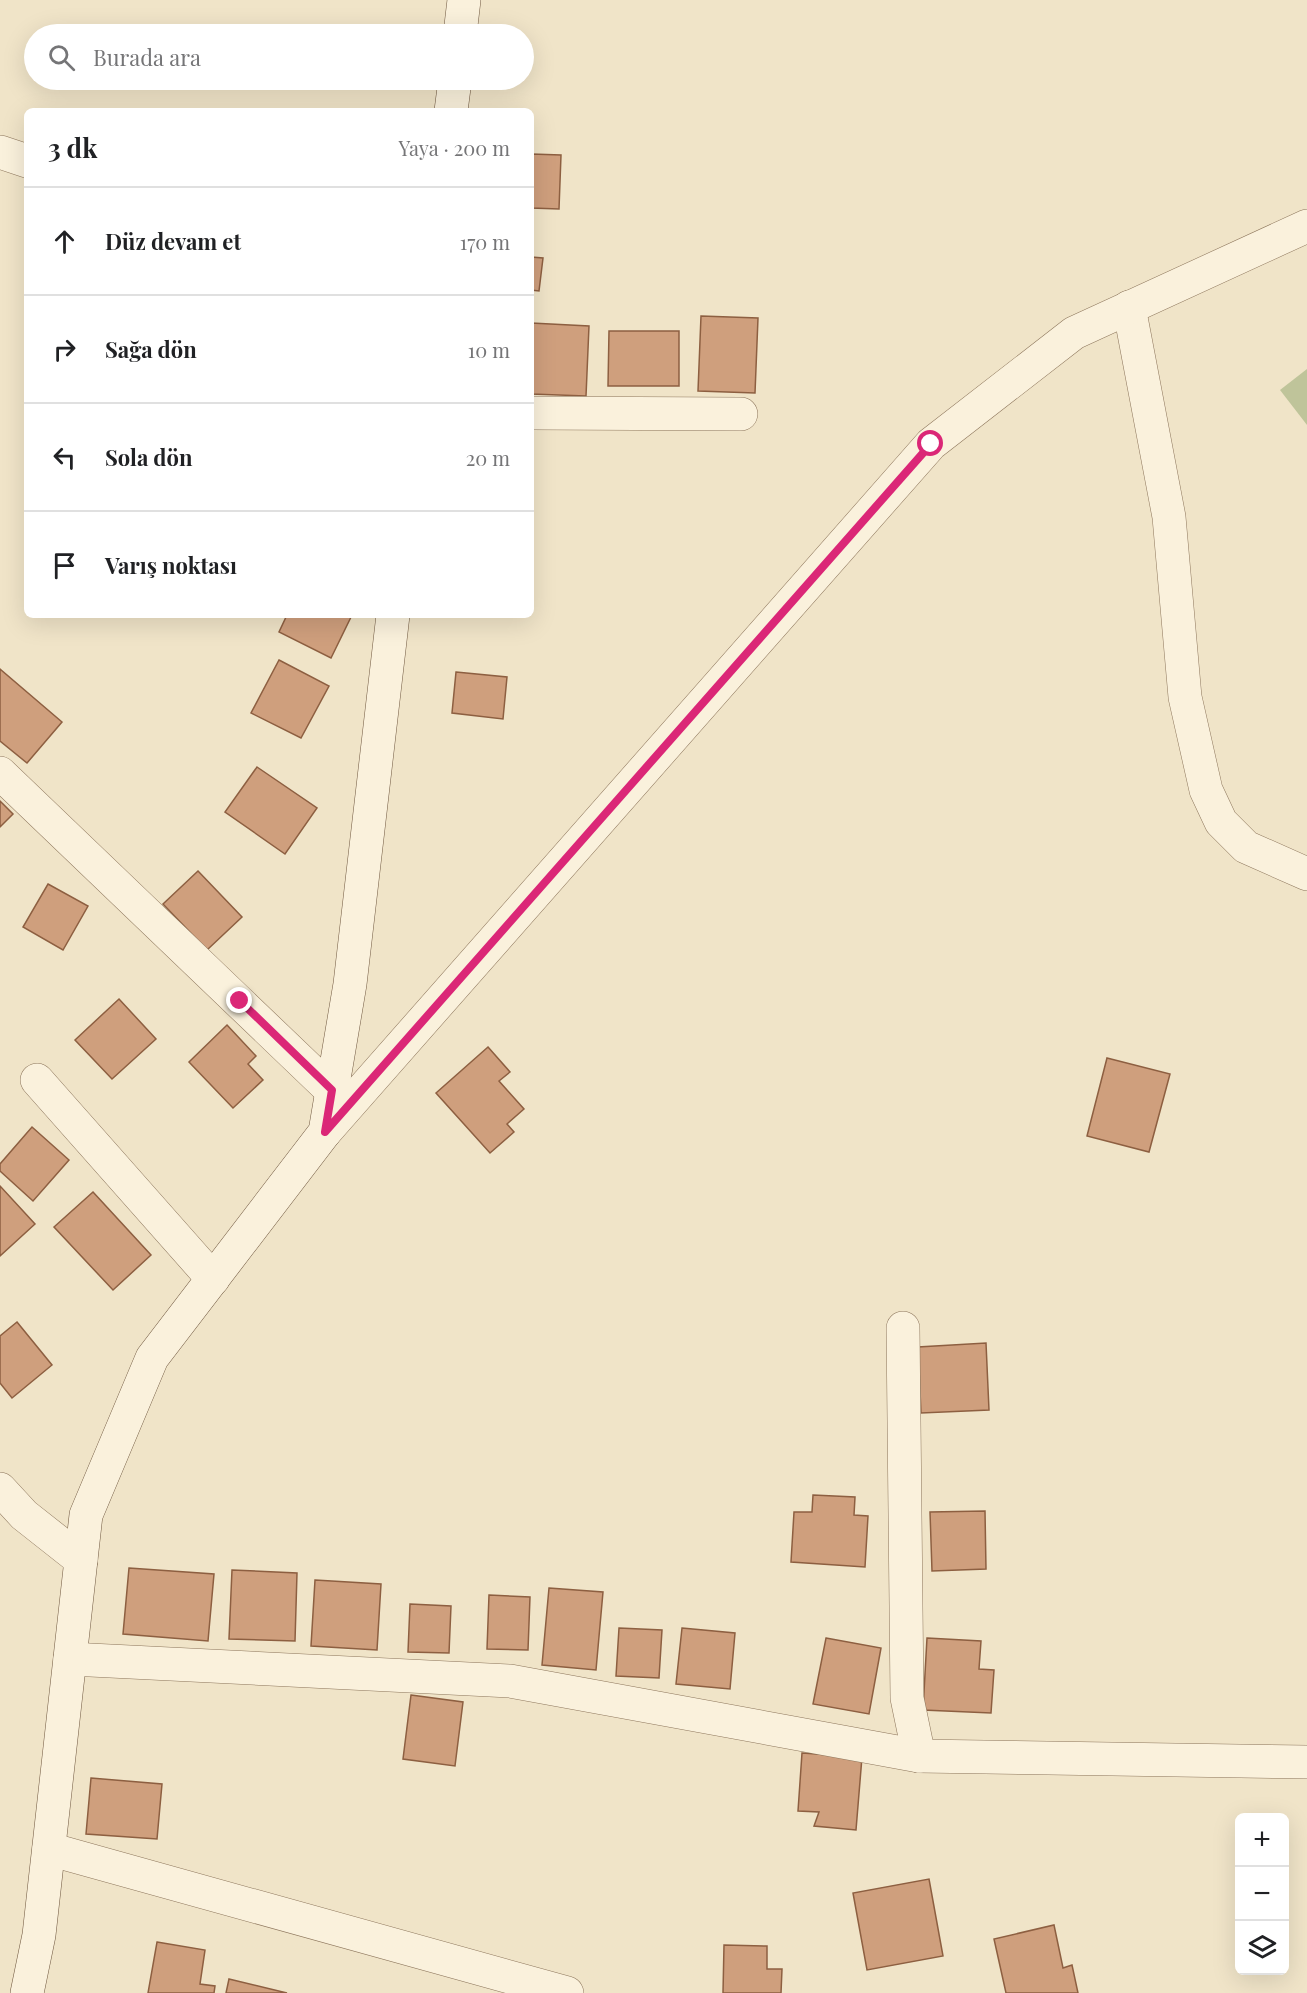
<!DOCTYPE html>
<html lang="tr">
<meta charset="utf-8">
<style>
body{margin:0;font-family:"Playfair Display",serif;background:#f6f6f6;color:#202124}
.controls{position:absolute;right:18px;bottom:18px;display:grid;overflow:hidden;border-radius:9px;box-shadow:0 6px 24px #0002}
.controls button{width:54px;height:54px;display:grid;place-items:center;padding:0;border:0;border-bottom:2px solid #e0e0e0;background:#fff;color:#202124;font:30px sans-serif}
.stop{position:absolute;width:18px;height:18px;margin:-14px;border:4px solid #db2777;border-radius:50%;background:#fff}
.stop.end{background:#db2777;border-color:#fff;box-shadow:0 2px 6px #0008}
.list{margin:0;padding:0;list-style:none}
h2{display:flex;justify-content:space-between;align-items:center;height:78px;margin:0;padding:0 24px;font-size:26px}
h2 small{font-size:20px;font-weight:400;color:#757577}
.list li{display:grid;grid-template-columns:39px 1fr auto;gap:18px;align-items:center;box-sizing:border-box;height:108px;padding:0 24px;border-top:2px solid #e0e0e0}
.list b{display:block;font-size:22px;white-space:nowrap}
.list em{font-size:20px;font-style:normal;color:#757577}
.icon{flex:none;width:33px;height:33px;fill:none;stroke:currentColor;stroke-width:2;stroke-linecap:round;stroke-linejoin:round}
.map{position:relative;flex:none;width:1307px;height:1993px;overflow:hidden}
.search{position:absolute;background:#fff;box-shadow:0 6px 24px #0002;left:24px;top:24px;width:510px;height:66px;display:flex;align-items:center;gap:15px;box-sizing:border-box;padding:0 21px;border-radius:33px;color:#757577;font-size:22px}
.panel{position:absolute;background:#fff;box-shadow:0 6px 24px #0002;left:24px;top:108px;width:510px;height:510px;border-radius:9px}
.map>svg:first-child{display:block}
</style>
<div class="map">
<svg width="1307" height="1993" viewBox="0 0 1307 1993">
<rect width="100%" height="100%" fill="#f0e4c8"/>
<polygon fill="#bfc49a" points="1307,369 1307,425 1280,390"/>
<g fill="#cf9f7d" stroke="#8d5f41" stroke-width="1.5">
<polygon points="531,154 561,155 559,209 531,208"/>
<polygon points="531,257 543,258 539,291 531,290"/>
<polygon points="701,316 758,318 755,393 698,391"/>
<polygon points="531,323 589,326 586,396 531,394"/>
<polygon points="609,331 679,331 679,386 608,386"/>
<polygon points="287,615 352,615 331,658 279,632"/>
<polygon points="279,660 329,686 301,738 251,713"/>
<polygon points="0,669 62,722 27,763 0,741"/>
<polygon points="456,672 507,677 503,719 452,713"/>
<polygon points="257,767 317,808 285,854 225,812"/>
<polygon points="0,801 13,814 0,827"/>
<polygon points="198,871 242,917 207,950 163,904"/>
<polygon points="48,884 88,906 63,950 23,927"/>
<polygon points="119,999 156,1039 112,1079 75,1040"/>
<polygon points="227,1025 256,1056 248,1064 263,1080 233,1108 189,1062"/>
<polygon points="488,1047 510,1072 499,1081 524,1109 507,1124 514,1132 490,1153 436,1093"/>
<polygon points="1107,1058 1170,1074 1149,1152 1087,1136"/>
<polygon points="32,1127 69,1160 33,1201 0,1171 0,1164"/>
<polygon points="0,1186 35,1224 0,1256"/>
<polygon points="93,1192 151,1255 113,1290 54,1227"/>
<polygon points="17,1322 52,1365 12,1398 0,1383 0,1336"/>
<polygon points="986,1343 989,1410 921,1413 918,1347"/>
<polygon points="813,1495 855,1497 854,1515 868,1516 865,1567 791,1562 794,1512 812,1512"/>
<polygon points="985,1511 986,1569 932,1571 930,1512"/>
<polygon points="129,1568 214,1574 208,1641 123,1634"/>
<polygon points="232,1570 297,1573 295,1641 229,1639"/>
<polygon points="315,1580 381,1584 377,1650 311,1646"/>
<polygon points="549,1588 603,1592 596,1670 542,1665"/>
<polygon points="489,1595 530,1597 528,1650 487,1649"/>
<polygon points="410,1604 451,1606 449,1653 408,1652"/>
<polygon points="619,1628 662,1630 659,1678 616,1676"/>
<polygon points="682,1628 735,1633 730,1689 676,1684"/>
<polygon points="826,1638 881,1648 869,1714 813,1704"/>
<polygon points="927,1638 981,1641 979,1669 994,1670 991,1713 923,1710"/>
<polygon points="411,1695 463,1702 455,1766 403,1759"/>
<polygon points="802,1753 862,1757 856,1830 814,1826 819,1812 798,1811"/>
<polygon points="91,1778 162,1784 157,1839 86,1834"/>
<polygon points="929,1879 943,1956 867,1970 853,1893"/>
<polygon points="1054,1925 1063,1968 1072,1965 1078,1993 1006,1993 994,1939"/>
<polygon points="157,1942 205,1950 200,1984 215,1986 214,1993 148,1993"/>
<polygon points="724,1945 767,1946 767,1969 782,1969 781,1993 723,1993"/>
<polygon points="229,1979 287,1993 226,1993"/>
</g>
<g fill="none" stroke-linecap="round" stroke-linejoin="round">
<defs>
<g id="street">
<polyline points="0,152 27,161"/>
<polyline points="1129,307 1169,517 1185,697 1206,790 1221,822 1246,847 1307,874"/>
<polyline points="531,413 741,414"/>
<polyline points="0,773 332,1091"/>
<polyline points="37,1080 213,1279"/>
<polyline points="325,1132 931,444 1074,333 1307,226"/>
<polyline points="903,1328 907,1698 919,1756"/>
<polyline points="0,1489 24,1515 81,1560"/>
<polyline points="70,1659 510,1681 919,1756 1307,1762"/>
<polyline points="49,1849 567,1993"/>
</g>
<g id="secondary">
<polyline points="460,34 464,0"/>
<polyline points="451,111 455,80"/>
<polyline points="27,1993 39,1935 86,1515 152,1358 325,1132 350,984 393,615"/>
</g>
</defs>
<use href="#street" stroke="#8d765c" stroke-width="34"/>
<use href="#secondary" stroke="#6f573f" stroke-width="34"/>
<use href="#street" stroke="#faf1dc" stroke-width="33"/>
<use href="#secondary" stroke="#faf1dc" stroke-width="33"/>
</g>
<g fill="none" stroke-linecap="round" stroke-linejoin="round">
<polyline stroke="#db2777" stroke-width="8" points="240,1001 332,1090 325,1132 931,444"/>
</g>
</svg>
<div class="controls">
<button>+</button>
<button>−</button>
<button><svg class="icon" aria-label="layers" viewBox="0 0 24 24"><path d="M12 4l9 5-9 5-9-5zM3 14l9 5 9-5"/></svg></button>
</div>
<div class="stop" style="left:931px;top:444px"></div>
<div class="stop end" style="left:240px;top:1001px"></div>
<div class="search"><svg class="icon" aria-label="search" viewBox="0 0 24 24"><circle cx="10" cy="10" r="6"/><path d="M15 15l6 6"/></svg>Burada ara</div>
<section class="panel">
<h2>3 dk<small>Yaya · 200 m</small></h2>
<ul class="list">
<li><svg class="icon" aria-label="ahead" viewBox="0 0 24 24"><path d="M12 20V5M6 11l6-6 6 6"/></svg><div><b>Düz devam et</b></div><em>170 m</em></li>
<li><svg class="icon" aria-label="right" viewBox="0 0 24 24"><path d="M7 20v-9h11M14 6l5 5-5 5"/></svg><div><b>Sağa dön</b></div><em>10 m</em></li>
<li><svg class="icon" aria-label="left" viewBox="0 0 24 24"><path d="M17 20v-9H6M10 6l-5 5 5 5"/></svg><div><b>Sola dön</b></div><em>20 m</em></li>
<li><svg class="icon" aria-label="arrive" viewBox="0 0 24 24"><path d="M6 21V4h12l-3 4 3 4H6"/></svg><div><b>Varış noktası</b></div></li>
</ul>
</section>
</div>
